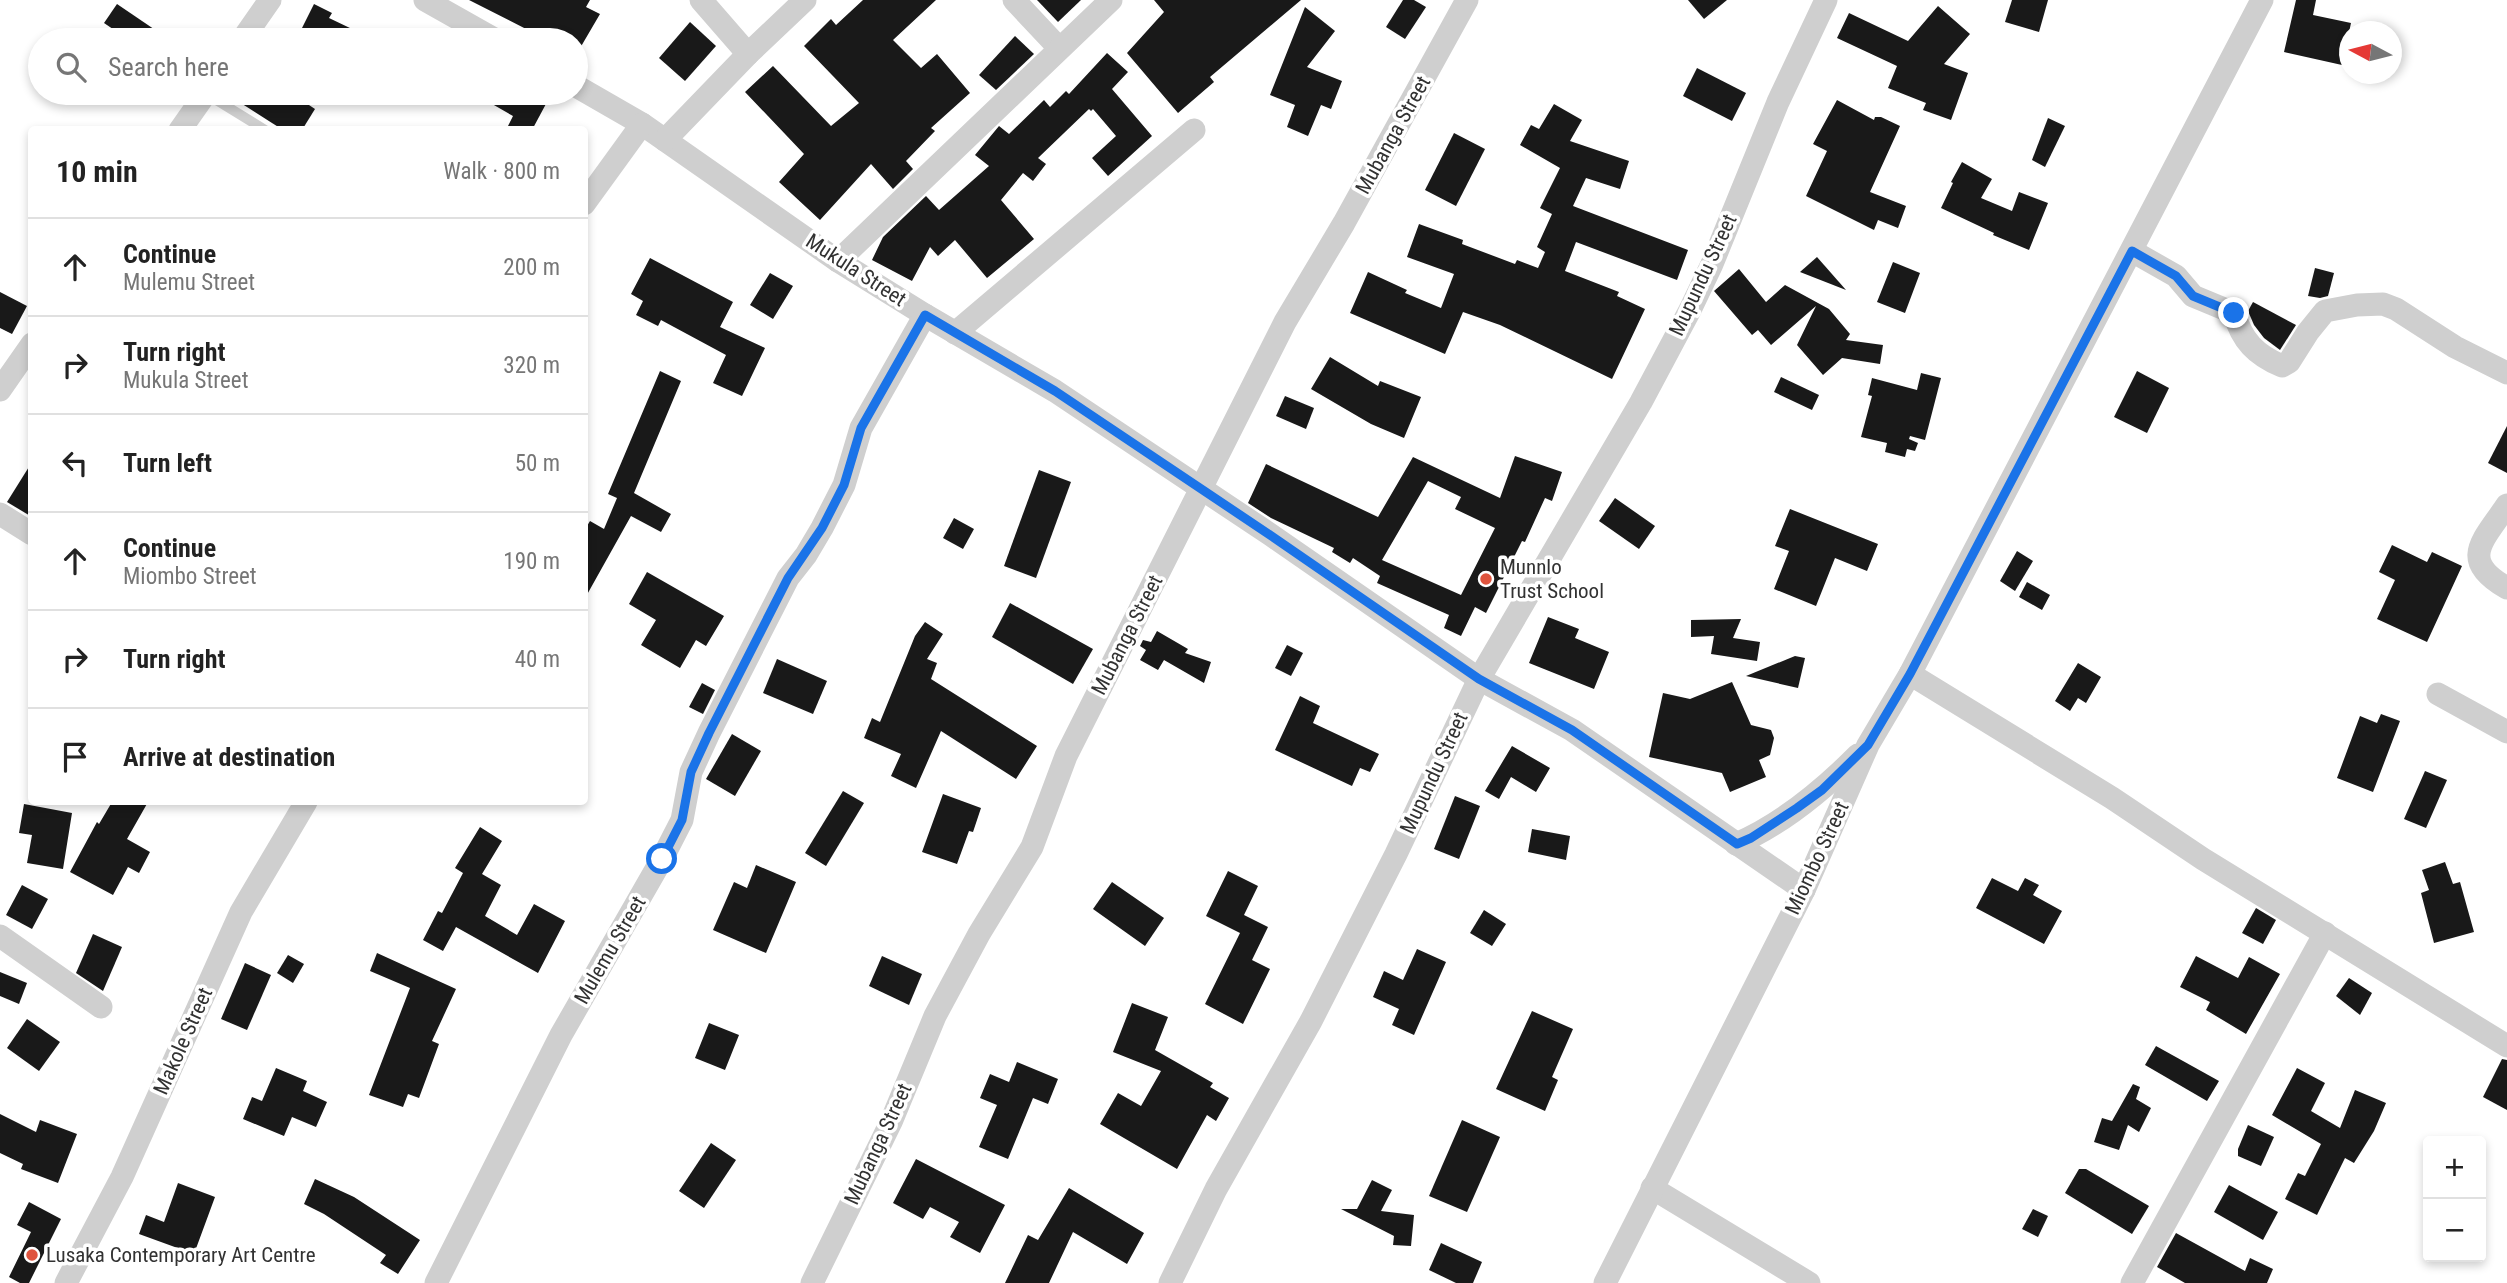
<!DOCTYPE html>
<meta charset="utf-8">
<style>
body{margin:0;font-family:"Roboto Condensed",sans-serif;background:#f2f2f2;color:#222}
.controls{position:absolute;right:21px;bottom:21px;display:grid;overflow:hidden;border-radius:7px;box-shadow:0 4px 10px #0003}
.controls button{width:63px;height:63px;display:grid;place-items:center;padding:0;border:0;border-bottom:2px solid #e0e0e0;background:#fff;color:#222;font:35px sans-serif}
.compass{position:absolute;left:2339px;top:21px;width:63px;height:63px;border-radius:50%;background:#fff;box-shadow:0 4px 10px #0003;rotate:277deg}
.stop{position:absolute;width:21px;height:21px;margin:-16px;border:5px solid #1a73e8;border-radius:50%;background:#fff}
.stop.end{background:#1a73e8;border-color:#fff;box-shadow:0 2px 7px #0008}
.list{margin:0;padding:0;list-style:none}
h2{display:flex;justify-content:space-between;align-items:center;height:91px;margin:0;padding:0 28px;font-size:30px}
h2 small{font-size:23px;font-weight:400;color:#767676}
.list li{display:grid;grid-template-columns:46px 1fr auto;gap:21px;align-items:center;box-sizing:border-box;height:98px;padding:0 28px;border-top:2px solid #e0e0e0}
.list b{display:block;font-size:26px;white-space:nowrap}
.list p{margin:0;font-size:23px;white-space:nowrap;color:#767676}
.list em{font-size:23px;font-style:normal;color:#767676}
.icon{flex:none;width:38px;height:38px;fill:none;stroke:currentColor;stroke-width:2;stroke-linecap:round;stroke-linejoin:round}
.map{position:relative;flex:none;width:2507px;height:1283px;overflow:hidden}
.search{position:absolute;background:#fff;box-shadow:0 4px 10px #0003;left:28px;top:28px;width:560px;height:77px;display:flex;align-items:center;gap:18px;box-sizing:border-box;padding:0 24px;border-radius:38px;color:#767676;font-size:26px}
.panel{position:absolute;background:#fff;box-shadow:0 4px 10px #0003;left:28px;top:126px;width:560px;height:679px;border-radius:7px}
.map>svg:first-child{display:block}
</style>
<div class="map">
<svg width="2507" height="1283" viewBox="0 0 2507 1283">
<rect width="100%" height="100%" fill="#fff"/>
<g fill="#191919" fill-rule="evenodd">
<polygon points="469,0 590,0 586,7 600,14 576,55 576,40 537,40 528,36 530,31"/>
<polygon points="863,0 936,0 893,40 921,68 937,54 970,93 931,128 935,131 906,161 913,169 893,189 871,164 820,220 779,182 804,154 745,92 773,66 831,126 859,103 804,46 831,19 836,25"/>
<polygon points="1037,0 1081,0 1058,22"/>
<polygon points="1154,0 1301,0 1210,77 1214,82 1178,113 1127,53 1164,12"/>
<polygon points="1403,0 1414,0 1426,7 1405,39 1386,27"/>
<polygon points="1688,0 1727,0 1704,19"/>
<polygon points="2012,0 2048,0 2039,32 2005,22"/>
<polygon points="2296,0 2316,0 2313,15 2351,23 2342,65 2284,52"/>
<polygon points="117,4 170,40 129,40 104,23"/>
<polygon points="314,4 332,13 329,18 375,40 296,40"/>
<polygon points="1938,6 1970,34 1944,64 1968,73 1951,120 1923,110 1926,103 1888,88 1897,66 1837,38 1849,13 1908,41"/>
<polygon points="1305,7 1335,31 1307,67 1342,81 1331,109 1321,105 1308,136 1287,127 1295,105 1270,95"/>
<polygon points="690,22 716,46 685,81 659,58"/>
<polygon points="1015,36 1034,54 996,90 979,75"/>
<polygon points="1107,53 1128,72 1112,89 1152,136 1108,176 1092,158 1116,136 1093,109 1091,111 1089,109 1038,158 1046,164 1033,181 1023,173 1001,200 1034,239 987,278 955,240 938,256 930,247 912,281 872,260 883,237 926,196 939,210 989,166 975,155 999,126 1009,134 1044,100 1050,107 1066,91 1069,94"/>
<polygon points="1697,68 1746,93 1732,121 1683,96"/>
<polygon points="225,93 291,93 315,109 302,130 283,130"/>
<polygon points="473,93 531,93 547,102 532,130 506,130 513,116"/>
<polygon points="1837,100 1874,120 1875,117 1881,117 1900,126 1870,192 1906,206 1898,228 1878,220 1874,230 1806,196 1827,151 1813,144"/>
<polygon points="1554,104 1582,120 1570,141 1629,161 1620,189 1586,178 1573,206 1688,250 1677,280 1576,242 1565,271 1619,292 1617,296 1645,309 1612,379 1500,325 1463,312 1445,354 1350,313 1368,272 1407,290 1405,293 1441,308 1454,274 1407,257 1419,224 1463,240 1462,244 1515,264 1517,260 1538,268 1545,252 1537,247 1552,214 1540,208 1560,168 1520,145 1531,125 1539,129"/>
<polygon points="2048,118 2065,126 2045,167 2032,160"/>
<polygon points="1454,133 1485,149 1456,206 1425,190"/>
<polygon points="1962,162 1992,179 1981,198 2012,211 2019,192 2048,203 2029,250 1993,235 1994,233 1941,208 1953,183 1951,182"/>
<polygon points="1817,257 1846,290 1800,272"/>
<polygon points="650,258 733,302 720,327 765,348 742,396 713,383 726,355 661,320 658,326 636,315 643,301 631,294"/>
<polygon points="1893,262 1920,273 1905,313 1877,302"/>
<polygon points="2315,268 2334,273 2328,296 2320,298 2308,296"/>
<polygon points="1739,269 1766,302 1785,285 1829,309 1850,334 1846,340 1883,345 1880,364 1842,358 1823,375 1797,345 1816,306 1771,345 1758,330 1752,335 1714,291"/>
<polygon points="770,273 793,286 773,319 750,305"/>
<polygon points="0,292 27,306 12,334 0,328"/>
<polygon points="2253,302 2296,325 2280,350 2264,338 2254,325 2248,311"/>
<polygon points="1330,357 1378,386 1380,381 1421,397 1404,438 1371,424 1311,389"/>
<polygon points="660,371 681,381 634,493 671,514 661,532 631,516 584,600 584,531 590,521 604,529 617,498 608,494"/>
<polygon points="2137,371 2169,388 2147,433 2114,417"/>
<polygon points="1921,373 1941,378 1925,440 1910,436 1909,439 1918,443 1915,451 1907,449 1905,457 1885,452 1887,443 1861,437 1872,396 1868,395 1872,378 1917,390"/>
<polygon points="1781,377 1819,395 1812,410 1774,392"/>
<polygon points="1285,396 1314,408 1306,429 1276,416"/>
<polygon points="2507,426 2507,473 2488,463"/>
<path d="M1515,456L1562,472L1552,501L1545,498L1525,542L1522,541L1486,613L1475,607L1461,636L1444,628L1449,615L1377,583L1380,576L1353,558L1350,563L1332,552L1334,548L1271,518L1248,503L1266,464L1378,517L1413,457L1500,498ZM1428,481L1461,497L1455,509L1495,528L1461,595L1382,560Z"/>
<polygon points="32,462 32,517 7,502"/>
<polygon points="1039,470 1071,482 1036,578 1004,566"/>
<polygon points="1615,498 1655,526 1639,549 1599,521"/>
<polygon points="1790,509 1878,544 1867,571 1835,558 1816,606 1774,589 1789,551 1775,546"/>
<polygon points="954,518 974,529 963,549 943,538"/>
<polygon points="2392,545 2427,562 2432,552 2462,566 2427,642 2377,619 2395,580 2379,572"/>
<polygon points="2017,551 2033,561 2015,591 2000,581"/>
<polygon points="647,572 724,616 706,646 696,640 680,668 641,645 656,620 629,604"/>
<polygon points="2027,582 2050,595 2042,610 2019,597"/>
<polygon points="1010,603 1093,649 1073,684 992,637"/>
<polygon points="1548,617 1579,629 1575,638 1609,652 1594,689 1529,663"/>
<polygon points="1741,619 1733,638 1760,642 1757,661 1711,654 1714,636 1691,637 1691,620"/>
<polygon points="925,622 943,634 927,659 937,663 931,679 1037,746 1016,779 941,731 916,788 891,776 901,754 864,738 872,718 880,722 915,636"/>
<polygon points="1157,631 1188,649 1185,653 1211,662 1204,683 1164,660 1158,670 1140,660 1146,650 1140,646 1143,640 1151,642"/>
<polygon points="1287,645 1303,653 1291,676 1275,668"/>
<polygon points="1795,656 1805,658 1798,688 1746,676"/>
<polygon points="777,659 827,681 813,714 763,693"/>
<polygon points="2078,663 2101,677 2086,703 2078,698 2070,711 2055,701"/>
<polygon points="1732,682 1751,725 1771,730 1774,738 1770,755 1759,760 1766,777 1730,792 1722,773 1649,757 1663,693 1690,699"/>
<polygon points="702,683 715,690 703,714 689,707"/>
<polygon points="1300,696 1320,706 1313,723 1379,754 1370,772 1360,768 1352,786 1275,750"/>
<polygon points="2381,714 2400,721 2373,792 2337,778 2360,716 2377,723"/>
<polygon points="732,734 761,751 735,796 706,779"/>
<polygon points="1512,746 1550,768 1536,792 1511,777 1499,799 1485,791"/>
<polygon points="2425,771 2447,780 2426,828 2404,819"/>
<polygon points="843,791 864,803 826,866 805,853"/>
<polygon points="943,794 981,808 973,832 969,831 957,864 922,852"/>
<polygon points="1455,796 1480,806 1459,859 1434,849"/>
<polygon points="112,802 148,802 127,839 150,852 139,873 128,867 113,895 70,872 97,822 99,824"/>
<polygon points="24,804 72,813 63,869 27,863 32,835 19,833"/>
<polygon points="480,827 502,841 482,874 501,885 485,916 517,935 534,904 565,921 538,973 456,927 443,951 423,940 438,911 442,913 463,873 455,868"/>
<polygon points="1532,829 1570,836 1566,860 1528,852"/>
<polygon points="2445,862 2453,884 2460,882 2474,932 2434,943 2421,893 2429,890 2422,870"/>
<polygon points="756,865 796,882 766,953 713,930 734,882 747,888"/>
<polygon points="1228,871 1258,886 1244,915 1268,927 1252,960 1270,969 1243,1024 1205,1004 1240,933 1206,916"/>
<polygon points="1992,878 2018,891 2025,878 2039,885 2033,895 2062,911 2044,944 1976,908"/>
<polygon points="1112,882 1164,918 1145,946 1093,909"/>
<polygon points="22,885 48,899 32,929 6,915"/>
<polygon points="2256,908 2276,920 2263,944 2242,933"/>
<polygon points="1484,910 1506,924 1492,946 1470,933"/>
<polygon points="93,934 122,947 103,991 76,973"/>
<polygon points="1417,949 1446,962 1414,1035 1392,1025 1399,1009 1373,997 1384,971 1403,980"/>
<polygon points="377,953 456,989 432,1041 439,1044 419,1098 408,1094 403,1107 369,1095 410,988 370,971"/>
<polygon points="288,955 304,964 293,983 277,973"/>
<polygon points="882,956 922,974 909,1005 869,986"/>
<polygon points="2196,956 2238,978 2249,957 2280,974 2246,1034 2206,1010 2210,1002 2180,987"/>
<polygon points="245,963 271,975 247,1030 221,1019"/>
<polygon points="0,972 27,983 19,1004 0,996"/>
<polygon points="2349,978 2372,993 2360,1015 2336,996"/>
<polygon points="1132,1003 1168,1017 1155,1050 1213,1083 1210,1087 1229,1098 1216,1121 1207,1115 1177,1169 1100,1124 1118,1093 1141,1106 1161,1071 1113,1052"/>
<polygon points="1532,1011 1573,1029 1552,1077 1558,1080 1545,1111 1496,1089"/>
<polygon points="27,1019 60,1042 39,1071 7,1048"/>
<polygon points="709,1023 739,1035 725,1070 695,1058"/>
<polygon points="2156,1046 2219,1081 2207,1101 2145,1065"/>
<polygon points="2502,1059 2507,1060 2507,1110 2483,1097"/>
<polygon points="1017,1062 1058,1079 1048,1104 1033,1098 1008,1159 979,1147 997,1105 980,1098 990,1074 1009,1082"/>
<polygon points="276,1068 307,1081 303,1091 327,1102 316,1127 292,1117 284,1136 243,1119 252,1097 262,1101"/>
<polygon points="2297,1068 2325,1083 2311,1111 2340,1128 2355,1090 2386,1103 2374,1131 2354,1163 2345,1158 2317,1215 2285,1199 2298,1173 2305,1176 2321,1144 2272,1115"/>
<polygon points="2133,1084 2140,1087 2136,1099 2151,1108 2139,1132 2128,1125 2119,1150 2094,1142 2102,1118 2112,1121"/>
<polygon points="0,1114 36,1132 40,1120 77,1134 58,1183 21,1169 23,1164 0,1153"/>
<polygon points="1462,1120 1500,1137 1467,1212 1429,1196"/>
<polygon points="2248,1125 2274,1137 2261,1166 2238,1156 2238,1149"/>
<polygon points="711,1143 736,1160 704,1208 679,1191"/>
<polygon points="916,1159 1005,1205 980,1253 950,1237 959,1222 930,1207 923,1219 893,1203"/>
<polygon points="2079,1169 2086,1169 2149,1206 2132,1234 2065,1193"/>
<polygon points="315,1179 354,1197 420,1240 398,1274 380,1263 386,1255 324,1214 304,1204"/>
<polygon points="1372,1180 1392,1190 1381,1211 1414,1215 1411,1246 1393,1245 1394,1236 1341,1209 1357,1209"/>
<polygon points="178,1183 215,1197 194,1254 139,1234 146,1215 164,1222"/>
<polygon points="2229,1185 2278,1212 2263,1240 2214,1212"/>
<polygon points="1069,1188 1144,1233 1127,1264 1073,1232 1049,1283 1005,1283 1028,1235 1038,1240"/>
<polygon points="29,1202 61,1219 29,1283 20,1283 9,1277 31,1232 17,1225"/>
<polygon points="2033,1209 2048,1216 2038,1237 2022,1229"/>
<polygon points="2176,1233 2245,1271 2250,1258 2273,1269 2267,1283 2185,1283 2157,1267"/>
<polygon points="1441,1243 1482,1262 1473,1283 1456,1283 1429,1270"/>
</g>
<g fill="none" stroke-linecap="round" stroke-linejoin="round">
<polyline stroke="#cfcfcf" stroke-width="10" points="205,93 265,130"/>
<g stroke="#cfcfcf" stroke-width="23">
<polyline points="425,0 496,40"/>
<polyline points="701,0 748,54"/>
<polyline points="1014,0 1059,48"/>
<polyline points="242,40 270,0"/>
<polyline points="576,86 642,124 838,261 925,315 1055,391 1271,535 1479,679 1572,730 1804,890"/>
<polyline points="180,130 206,93"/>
<polyline points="665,140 748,54 805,0"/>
<polyline points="584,204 642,124"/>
<path d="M2132,251L2176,276L2193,296L2234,313C2242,341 2256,355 2282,366L2289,362L2308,332L2325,311L2357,305L2383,304L2396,309L2455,347L2507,373"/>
<polyline points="838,261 1111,0"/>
<polyline points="955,333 1194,130"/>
<polyline points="0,390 32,344"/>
<path d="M2507,505C2483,541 2458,560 2507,588"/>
<polyline points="0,514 32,534"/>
<polyline points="1910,674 2112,798 2203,859 2507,1046"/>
<polyline points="2438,694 2507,732"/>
<path d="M1736,844C1783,824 1823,790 1858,755"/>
<polyline points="0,936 101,1007"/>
<polyline points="1652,1188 1809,1283"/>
<polyline points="66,1283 122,1177 241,912 306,802"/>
<polyline points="436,1283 561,1035 662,859 682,820 691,772 709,733 788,578 806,555 822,528 844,485 861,428 925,315"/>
<polyline points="812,1283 891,1122 935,1016 979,934 1032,847 1066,756 1285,322 1344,223 1467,0"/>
<polyline points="1170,1283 1216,1189 1311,1021 1396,854 1479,679 1641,402 1690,310 1712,264 1778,102 1826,0"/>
<polyline points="1605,1283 1804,890 1868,745 1910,674 2262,0"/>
<polyline points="2132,1283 2325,933"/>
</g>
</g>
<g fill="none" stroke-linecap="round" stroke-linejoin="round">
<polyline stroke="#1a73e8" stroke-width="9" points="662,859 682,820 691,772 709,733 788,578 822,528 844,485 861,428 925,315 1055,391 1270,535 1479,679 1572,730 1737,844 1751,838 1797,808 1822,790 1868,745 1910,674 2132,251 2176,276 2193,296 2234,313"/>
</g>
<g fill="#df543e" stroke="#fff" stroke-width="2.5">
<circle cx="1486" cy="579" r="7"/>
<circle cx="32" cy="1255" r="7"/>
</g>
<g text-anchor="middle" stroke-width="7" stroke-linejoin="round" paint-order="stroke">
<g font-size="21" fill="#323232" stroke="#fff">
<text transform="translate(1393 135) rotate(-61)" y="7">Mubanga Street</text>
<text transform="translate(856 270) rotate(33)" y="7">Mukula Street</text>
<text transform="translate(1703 275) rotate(-65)" y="7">Mupundu Street</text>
<text transform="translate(1127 635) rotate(-63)" y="7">Mubanga Street</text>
<text transform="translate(1434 773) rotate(-65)" y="7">Mupundu Street</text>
<text transform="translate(1817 858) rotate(-65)" y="7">Miombo Street</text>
<text transform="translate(610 950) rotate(-60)" y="7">Mulemu Street</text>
<text transform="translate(183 1041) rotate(-66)" y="7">Makole Street</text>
<text transform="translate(878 1144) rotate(-65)" y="7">Mubanga Street</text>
</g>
<g font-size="21" fill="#323232" stroke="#fff" text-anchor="start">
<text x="1500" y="574">Munnlo<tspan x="1500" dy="24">Trust School</tspan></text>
<text x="46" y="1262">Lusaka Contemporary Art Centre</text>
</g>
</g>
</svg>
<div class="controls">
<button>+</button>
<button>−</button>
</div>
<svg class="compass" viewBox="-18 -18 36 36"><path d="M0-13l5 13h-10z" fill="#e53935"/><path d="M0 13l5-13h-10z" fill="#767676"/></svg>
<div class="stop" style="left:662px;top:859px"></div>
<div class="stop end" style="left:2234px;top:313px"></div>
<div class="search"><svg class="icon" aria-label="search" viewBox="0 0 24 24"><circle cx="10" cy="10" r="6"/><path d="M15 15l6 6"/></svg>Search here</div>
<section class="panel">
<h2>10 min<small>Walk · 800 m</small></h2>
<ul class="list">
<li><svg class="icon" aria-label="ahead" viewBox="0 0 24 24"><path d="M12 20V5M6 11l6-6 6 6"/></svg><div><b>Continue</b><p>Mulemu Street</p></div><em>200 m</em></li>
<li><svg class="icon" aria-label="right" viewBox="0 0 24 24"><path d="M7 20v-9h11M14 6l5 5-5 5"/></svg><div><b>Turn right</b><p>Mukula Street</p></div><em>320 m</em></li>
<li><svg class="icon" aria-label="left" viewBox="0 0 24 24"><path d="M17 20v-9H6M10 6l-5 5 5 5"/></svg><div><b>Turn left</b></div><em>50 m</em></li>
<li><svg class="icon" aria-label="ahead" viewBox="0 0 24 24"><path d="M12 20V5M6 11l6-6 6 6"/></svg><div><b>Continue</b><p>Miombo Street</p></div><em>190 m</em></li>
<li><svg class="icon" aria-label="right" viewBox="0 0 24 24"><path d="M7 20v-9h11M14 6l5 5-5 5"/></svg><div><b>Turn right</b></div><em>40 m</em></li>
<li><svg class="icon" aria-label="arrive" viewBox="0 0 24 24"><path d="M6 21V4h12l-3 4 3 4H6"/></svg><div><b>Arrive at destination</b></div></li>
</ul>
</section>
</div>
